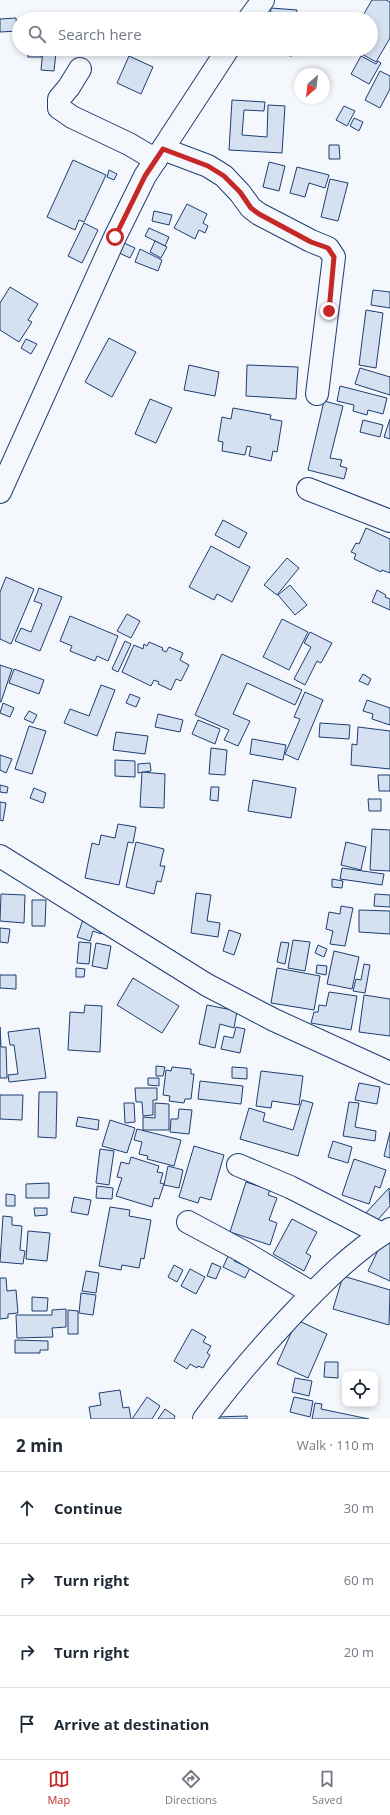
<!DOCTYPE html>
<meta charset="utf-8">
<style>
body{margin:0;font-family:"Open Sans",sans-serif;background:#f2f2f3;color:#1f2937}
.controls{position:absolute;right:12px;bottom:12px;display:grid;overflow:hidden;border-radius:8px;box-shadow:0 2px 6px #0003}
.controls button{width:36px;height:36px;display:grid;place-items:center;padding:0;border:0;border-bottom:1px solid #e0e1e3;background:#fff;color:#1f2937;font:20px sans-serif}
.compass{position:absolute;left:294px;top:68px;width:36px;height:36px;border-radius:50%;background:#fff;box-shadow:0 2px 6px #0003;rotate:208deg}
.stop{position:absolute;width:12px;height:12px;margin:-9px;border:3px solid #c62828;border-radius:50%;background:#fff}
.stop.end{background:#c62828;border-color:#fff;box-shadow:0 1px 4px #0008}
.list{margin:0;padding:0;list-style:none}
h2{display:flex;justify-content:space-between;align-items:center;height:52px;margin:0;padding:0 16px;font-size:17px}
h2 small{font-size:13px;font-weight:400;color:#747a83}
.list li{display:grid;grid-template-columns:26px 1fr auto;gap:12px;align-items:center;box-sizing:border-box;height:72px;padding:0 16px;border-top:1px solid #e0e1e3}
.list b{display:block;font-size:15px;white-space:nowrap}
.list em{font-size:13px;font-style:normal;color:#747a83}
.icon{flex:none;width:22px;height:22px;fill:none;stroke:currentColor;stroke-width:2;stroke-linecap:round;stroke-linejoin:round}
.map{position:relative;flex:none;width:390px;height:1419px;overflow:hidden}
.search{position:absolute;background:#fff;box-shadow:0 2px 6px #0003;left:12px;right:12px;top:12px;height:44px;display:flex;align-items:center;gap:10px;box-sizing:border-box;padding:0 14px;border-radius:22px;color:#747a83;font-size:15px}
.sheet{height:340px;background:#fff}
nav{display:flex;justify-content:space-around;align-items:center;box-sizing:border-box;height:56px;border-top:1px solid #e0e1e3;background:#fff;font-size:11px;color:#747a83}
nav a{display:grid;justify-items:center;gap:2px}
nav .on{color:#c62828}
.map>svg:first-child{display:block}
</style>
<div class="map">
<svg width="390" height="1419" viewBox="0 0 390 1419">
<rect width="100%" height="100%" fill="#f4f7fb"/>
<g fill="#d5e0f0" stroke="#1d3f73">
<polygon points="372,0 386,0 390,2 390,38 376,62 353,49 371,49 371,19 361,19"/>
<polygon points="271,8 297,10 296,19 270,19"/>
<polygon points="16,18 17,31 0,32 0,19"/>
<rect x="28" y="49" width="13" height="8"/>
<polygon points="43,49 77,49 77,54 56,52 54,71 41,70"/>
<polygon points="267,49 293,49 292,56 266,53"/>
<polygon points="129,56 153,67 141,94 117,83"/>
<polygon points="361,56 376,64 378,61 381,63 369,84 351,74"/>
<polygon points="380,71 390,76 390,89 380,108 365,100"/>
<polygon points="232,100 265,102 264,111 244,110 242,135 267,137 268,105 285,106 282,153 229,150"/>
<polygon points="344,106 355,111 347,126 336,120"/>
<polygon points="354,118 363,122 359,131 350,126"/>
<polygon points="329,145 339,145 340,159 329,159"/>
<polygon points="73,160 106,175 84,222 79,220 75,230 47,217"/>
<polygon points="269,162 285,166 279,191 263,187"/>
<polygon points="297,167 329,175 325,188 309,183 305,197 290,193"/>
<polygon points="109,170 117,174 114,180 107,177"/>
<polygon points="330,179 348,183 338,221 321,217"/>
<polygon points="187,204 207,214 203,223 208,226 205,233 199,230 195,239 174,228"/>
<polygon points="154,211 172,215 169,225 152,221"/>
<polygon points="84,223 98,230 82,263 68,256"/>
<polygon points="149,228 169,237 165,246 145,236"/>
<polygon points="155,241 167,247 161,258 150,252"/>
<polygon points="124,243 135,248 130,258 119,253"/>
<polygon points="140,249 162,260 158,271 135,262"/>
<polygon points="10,287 38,304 28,320 32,322 19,342 0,330 0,303"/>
<polygon points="373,290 390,292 390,308 371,305"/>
<polygon points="366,310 383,313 376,368 359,365"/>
<polygon points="109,338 136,352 112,397 85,382"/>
<polygon points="26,339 37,344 31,354 21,348"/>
<polygon points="189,365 219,372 215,396 184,390"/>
<polygon points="247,365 298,367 296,399 246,396"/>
<polygon points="360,368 390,377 390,395 355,384"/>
<polygon points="340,386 387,398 383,414 368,410 367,415 353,411 354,405 337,401"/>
<polygon points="150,399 172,408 156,443 135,434"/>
<polygon points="324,401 343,406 330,458 342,460 340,466 347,468 344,479 308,470"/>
<polygon points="233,408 271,415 270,419 282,421 277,452 273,451 271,461 249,456 251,447 247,446 245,455 222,451 223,442 218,441 222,417 231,419"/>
<polygon points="390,419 390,439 384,437"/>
<polygon points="363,420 383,425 380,437 360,432"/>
<polygon points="223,520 247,533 239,548 215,535"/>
<polygon points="366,528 390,539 390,573 382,570 381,572 354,559 356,554 351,552 356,543 359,544"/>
<polygon points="211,546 250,567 232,602 217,594 214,600 189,587"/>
<polygon points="287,558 299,568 277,595 264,585"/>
<polygon points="6,577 34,589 11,644 0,639 0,592"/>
<polygon points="290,585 307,605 295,615 278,595"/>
<polygon points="39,588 62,597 40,651 15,641 21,628 31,632 42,604 34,601"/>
<polygon points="377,590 386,595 385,597 390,599 390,610 372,602"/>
<polygon points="127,614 140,621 131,638 117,631"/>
<polygon points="70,616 118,636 108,661 97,656 95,661 70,651 72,646 60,641"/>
<polygon points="282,619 308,632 289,670 263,657"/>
<polygon points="310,632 332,643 321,663 317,661 305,685 294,679 311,647 304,643"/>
<polygon points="125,641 131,644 118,672 112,669"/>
<polygon points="149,642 163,648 162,650 166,652 169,647 183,653 180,660 189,665 181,681 176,679 171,690 158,684 159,682 154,680 151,686 122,672 134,645 143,649 144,644 147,646"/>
<polygon points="222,654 302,690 295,705 247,683 233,714 250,721 238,746 224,740 229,730 195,715"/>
<polygon points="0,665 12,669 1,702 0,702"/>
<polygon points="14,669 44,680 39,694 9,683"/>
<polygon points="363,674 371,679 368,685 359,681"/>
<polygon points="101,685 115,690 97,736 64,723 70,709 89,716"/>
<polygon points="305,692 323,700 298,760 285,754 300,719 294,717"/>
<polygon points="130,694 140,698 136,707 126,703"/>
<polygon points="367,700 390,708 390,725 372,719 373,714 363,711"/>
<polygon points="3,703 14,708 10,717 0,713"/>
<polygon points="29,711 37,715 33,723 24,719"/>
<polygon points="158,714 183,720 180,732 155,727"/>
<polygon points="198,720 220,729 215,744 192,734"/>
<polygon points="320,723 350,725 349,739 319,737"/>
<polygon points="29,726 46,731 32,774 15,769"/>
<polygon points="358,727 390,731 390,769 351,765 352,744 357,745"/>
<polygon points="116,732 148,736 145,754 113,750"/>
<polygon points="252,739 286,745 283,760 250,754"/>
<polygon points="211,748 227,750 225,775 209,774"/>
<polygon points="0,755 12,759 6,773 0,770"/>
<polygon points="115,760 135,761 135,777 115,776"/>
<polygon points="150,763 151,771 138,773 138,764"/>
<polygon points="142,772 165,774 164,808 140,807"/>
<polygon points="378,775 390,775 390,791 379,791"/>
<polygon points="253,780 296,788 291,818 248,811"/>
<polygon points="0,785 8,787 7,793 0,792"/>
<polygon points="211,787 219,787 218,801 210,800"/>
<polygon points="34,788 46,793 43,803 30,798"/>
<polygon points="368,799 381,799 381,811 369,811"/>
<polygon points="0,802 6,803 3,821 0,820"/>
<polygon points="118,824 136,827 133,843 128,842 119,885 85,878 92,843 99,845 101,835 115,838"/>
<polygon points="372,829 390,830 390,871 370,870"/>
<polygon points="136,842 164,849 160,866 165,866 161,882 157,881 154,894 126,887"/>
<polygon points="346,842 366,847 361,870 341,865"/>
<polygon points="342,868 384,874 382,885 340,879"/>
<polygon points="332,879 343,881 342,888 332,887"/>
<polygon points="196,893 211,895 207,921 220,923 218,937 191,933"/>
<polygon points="1,894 25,895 24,923 0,921"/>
<polygon points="375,894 390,895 390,907 374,906"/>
<polygon points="32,900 46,900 45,926 32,926"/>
<polygon points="341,906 353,908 345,946 330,944 333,931 326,929 329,912 340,914"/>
<polygon points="359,910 390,911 390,934 359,932"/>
<polygon points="84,917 104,923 101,934 93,931 90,941 77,937"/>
<polygon points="0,928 10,929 8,943 0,942"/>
<polygon points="229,930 241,934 234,955 223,951"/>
<polygon points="293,940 310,942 305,971 288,968"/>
<polygon points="79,942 91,943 89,964 77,963"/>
<polygon points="281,942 289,943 285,964 277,962"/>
<polygon points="96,943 111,946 107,969 92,966"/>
<polygon points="318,945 327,949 324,957 315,953"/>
<polygon points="334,951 359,957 352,989 327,984"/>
<polygon points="364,964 370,965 365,993 353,991 356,979 361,980"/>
<polygon points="317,965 327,966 326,975 316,973"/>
<polygon points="76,968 85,969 84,977 76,977"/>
<polygon points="277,968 320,976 314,1010 271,1003"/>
<polygon points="0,975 16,975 16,989 0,988"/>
<polygon points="133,978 179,1006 162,1033 117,1005"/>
<polygon points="329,992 357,996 351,1030 311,1023 314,1012 318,1012 319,1005 326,1006"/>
<polygon points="364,995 390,999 390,1036 359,1032"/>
<polygon points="85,1005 102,1006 100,1052 68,1050 70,1012 84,1013"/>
<polygon points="207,1005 237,1011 234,1028 220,1024 215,1048 199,1044"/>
<polygon points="0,1027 1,1047 6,1047 7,1078 0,1078"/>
<polygon points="236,1027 245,1029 240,1053 221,1049 224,1036 233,1038"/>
<polygon points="39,1028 46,1078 9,1082 8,1075 18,1074 14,1045 10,1045 8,1032"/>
<polygon points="156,1066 165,1067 163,1076 156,1076"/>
<polygon points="172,1067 191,1069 191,1074 194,1074 191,1099 185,1099 184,1103 169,1101 170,1096 163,1095 166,1070 171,1071"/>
<polygon points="232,1067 247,1068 247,1079 232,1078"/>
<polygon points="261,1071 303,1076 299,1105 272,1101 271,1108 256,1106"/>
<polygon points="148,1078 159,1078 159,1086 148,1085"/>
<polygon points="200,1081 243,1086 241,1104 198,1099"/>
<polygon points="359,1083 380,1087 377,1104 355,1100"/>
<polygon points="135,1088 157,1088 157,1100 153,1100 153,1115 143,1116 142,1102 136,1102"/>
<polygon points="39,1092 57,1092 56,1138 38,1137"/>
<polygon points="0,1095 23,1095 22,1120 0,1119"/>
<polygon points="302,1100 313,1103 298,1156 240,1139 249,1108 265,1113 263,1121 293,1130"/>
<polygon points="349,1102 359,1103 355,1127 376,1131 375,1141 343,1136"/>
<polygon points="124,1103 134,1103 135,1122 125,1123"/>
<polygon points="155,1103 169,1104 169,1130 143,1130 143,1117 155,1118"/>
<polygon points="179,1109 192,1110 189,1134 170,1132 171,1119 178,1119"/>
<polygon points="78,1117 99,1120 98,1130 76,1126"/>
<polygon points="110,1120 135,1128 127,1153 102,1146"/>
<polygon points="137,1129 181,1140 174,1166 147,1159 148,1156 139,1154 142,1142 134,1140"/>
<polygon points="390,1132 390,1158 384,1156"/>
<polygon points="333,1141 352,1147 348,1163 328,1157"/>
<polygon points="194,1146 224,1155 211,1200 200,1197 198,1203 179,1197"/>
<polygon points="100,1149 114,1151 109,1185 96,1183"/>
<polygon points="131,1157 159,1166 157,1172 163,1173 160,1183 164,1184 159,1199 154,1198 152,1207 116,1196 122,1178 117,1177 121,1162 129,1164"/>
<polygon points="354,1159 386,1170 380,1188 375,1186 369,1204 342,1195"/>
<polygon points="168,1166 183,1170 179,1188 164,1185"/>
<polygon points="246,1182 270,1190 268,1195 277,1198 269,1220 277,1223 270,1245 230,1232"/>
<polygon points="49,1183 49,1198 26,1198 26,1184"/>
<polygon points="97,1186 113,1188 112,1199 96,1198"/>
<polygon points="389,1188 390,1206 374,1224 364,1215"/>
<polygon points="6,1194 15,1195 15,1206 6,1206"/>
<polygon points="74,1197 91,1200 88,1215 71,1212"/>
<polygon points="110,1207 130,1210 129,1216 151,1220 144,1259 141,1258 139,1268 122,1265 121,1270 99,1266"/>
<polygon points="34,1208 47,1208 47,1215 35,1216"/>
<polygon points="3,1216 12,1217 12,1225 22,1226 20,1250 25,1251 23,1264 0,1262"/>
<polygon points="292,1219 317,1232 306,1253 311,1256 304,1271 273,1254"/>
<polygon points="28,1231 50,1233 47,1261 26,1259"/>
<polygon points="383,1240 390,1244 390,1281 368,1271"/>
<polygon points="230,1252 237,1255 234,1261 250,1268 245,1278 223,1267"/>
<polygon points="212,1263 221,1267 216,1279 207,1276"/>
<polygon points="174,1265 183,1270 177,1282 168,1277"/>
<polygon points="190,1269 205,1277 196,1294 181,1286"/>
<polygon points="86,1271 99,1273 96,1293 82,1291"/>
<polygon points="343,1276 390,1290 389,1325 333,1309"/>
<polygon points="0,1278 6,1278 7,1291 16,1290 18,1313 8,1314 8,1318 0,1319"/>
<polygon points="81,1293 96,1295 93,1315 79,1313"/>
<polygon points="32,1297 48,1298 47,1311 32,1311"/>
<polygon points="66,1309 66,1327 52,1328 53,1337 17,1338 16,1315 52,1315 52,1310"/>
<polygon points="68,1310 78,1311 78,1334 68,1334"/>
<polygon points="297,1320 327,1334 308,1378 277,1364"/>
<polygon points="192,1329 206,1337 203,1342 211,1346 207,1353 210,1355 203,1368 198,1366 197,1368 190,1364 187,1369 174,1361"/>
<polygon points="15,1340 48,1341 48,1350 40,1350 40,1353 15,1353"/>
<polygon points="325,1362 338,1362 338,1378 324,1377"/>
<polygon points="295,1378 312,1381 309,1396 292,1392"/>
<polygon points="120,1390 123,1408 129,1407 131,1419 91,1419 89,1407 101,1405 99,1393"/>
<polygon points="147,1397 160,1406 152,1419 132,1419"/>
<polygon points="294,1397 313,1401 310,1417 290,1412"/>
<polygon points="315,1403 322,1404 321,1409 369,1419 312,1419"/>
<polygon points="165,1409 175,1416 174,1419 158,1419"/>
<polygon points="247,1416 247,1419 216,1419 216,1417"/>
</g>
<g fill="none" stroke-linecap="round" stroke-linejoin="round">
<defs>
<g id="minor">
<polyline points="249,19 263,0"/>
<polyline points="80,69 69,87 59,99 59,108 72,117 129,144 156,160"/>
<polyline points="163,149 208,166 224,176 240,193 251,208 259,214 311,241 328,248 334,257 317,394"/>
<polyline points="308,489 390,521"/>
<polyline points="0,492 115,237 145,176 228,49"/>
<polyline points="0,856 207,985 274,1020 390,1073"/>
<polyline points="238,1165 290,1187 382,1234"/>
<polyline points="188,1222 242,1251 312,1293"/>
<path d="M204,1419C230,1384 258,1351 288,1319C319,1286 351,1253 390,1229"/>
</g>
</defs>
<use href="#minor" stroke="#1d3f73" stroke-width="24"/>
<use href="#minor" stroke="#f4f7fb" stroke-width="22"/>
</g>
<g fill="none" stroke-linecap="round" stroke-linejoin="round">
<polyline stroke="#c62828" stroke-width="5" points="115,237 145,176 163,149 208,166 224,176 240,192 251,208 259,214 311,242 328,248 334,257 329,311"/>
</g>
</svg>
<div class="controls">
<button><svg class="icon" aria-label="locate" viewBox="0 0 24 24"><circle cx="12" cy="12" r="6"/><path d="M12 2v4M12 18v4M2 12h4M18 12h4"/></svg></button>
</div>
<svg class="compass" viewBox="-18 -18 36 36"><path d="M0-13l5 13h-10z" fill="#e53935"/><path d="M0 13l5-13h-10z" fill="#747a83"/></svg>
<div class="stop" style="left:115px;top:237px"></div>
<div class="stop end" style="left:329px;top:311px"></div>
<div class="search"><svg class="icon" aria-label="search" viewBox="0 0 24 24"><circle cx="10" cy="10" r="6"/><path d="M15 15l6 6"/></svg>Search here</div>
</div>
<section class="sheet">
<h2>2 min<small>Walk · 110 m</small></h2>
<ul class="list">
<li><svg class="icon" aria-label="ahead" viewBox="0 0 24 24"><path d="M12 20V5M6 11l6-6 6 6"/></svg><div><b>Continue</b></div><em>30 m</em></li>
<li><svg class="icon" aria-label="right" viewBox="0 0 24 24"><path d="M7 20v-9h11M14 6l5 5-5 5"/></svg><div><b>Turn right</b></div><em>60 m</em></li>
<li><svg class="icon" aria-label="right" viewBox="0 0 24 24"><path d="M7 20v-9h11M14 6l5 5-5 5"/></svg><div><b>Turn right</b></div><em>20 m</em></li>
<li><svg class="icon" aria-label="arrive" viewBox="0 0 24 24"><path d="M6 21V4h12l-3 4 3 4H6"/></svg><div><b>Arrive at destination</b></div></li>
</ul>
</section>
<nav>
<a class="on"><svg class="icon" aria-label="map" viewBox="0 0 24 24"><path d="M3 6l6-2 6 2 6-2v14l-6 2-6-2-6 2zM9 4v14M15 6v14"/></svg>Map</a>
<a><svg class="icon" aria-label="directions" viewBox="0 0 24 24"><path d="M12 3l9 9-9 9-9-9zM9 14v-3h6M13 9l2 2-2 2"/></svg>Directions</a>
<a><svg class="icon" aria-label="saved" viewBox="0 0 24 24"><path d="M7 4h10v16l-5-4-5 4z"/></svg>Saved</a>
</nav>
